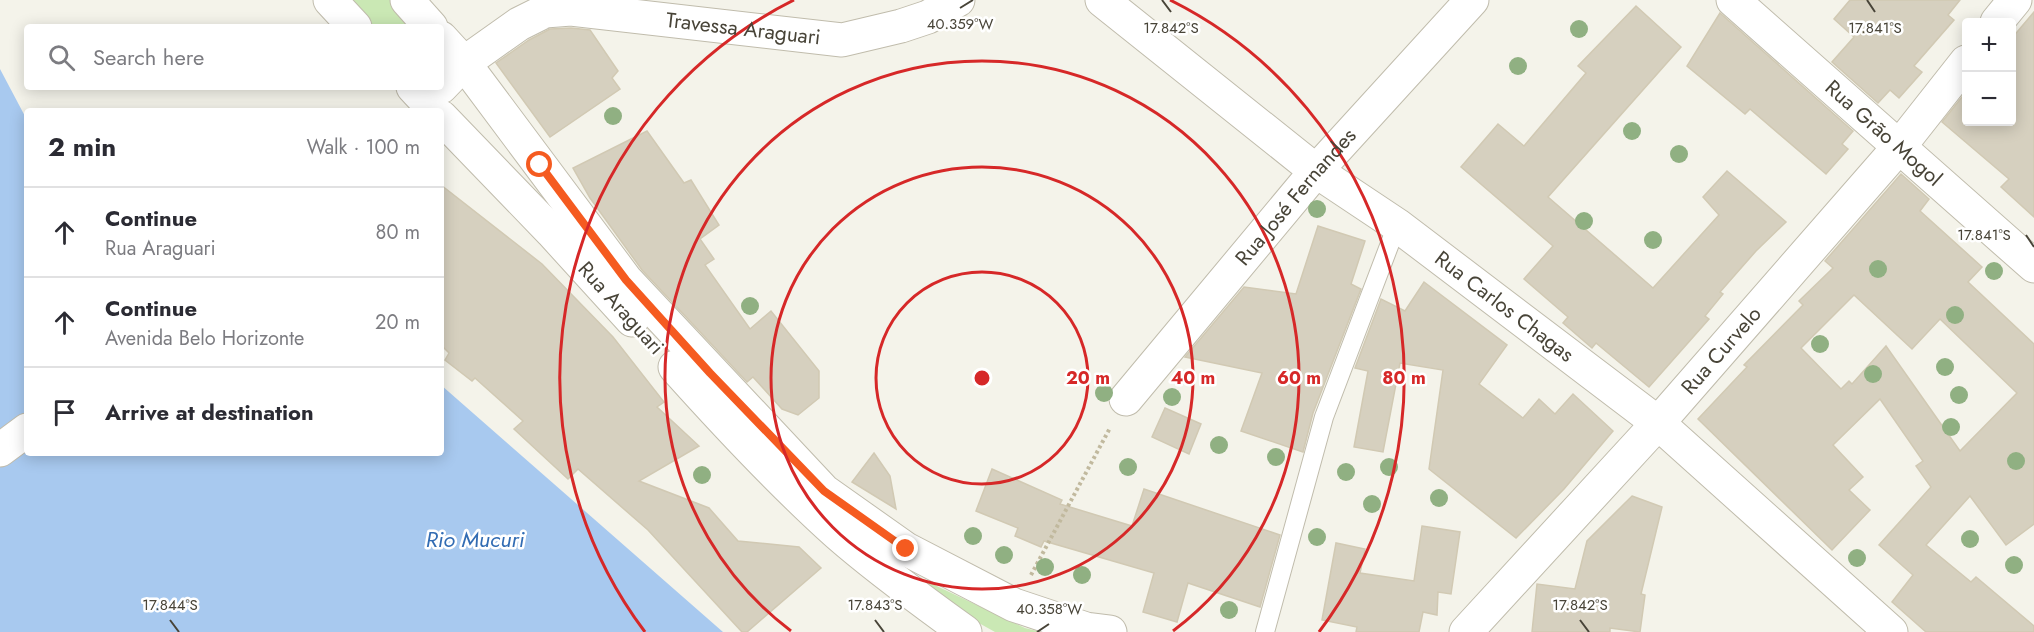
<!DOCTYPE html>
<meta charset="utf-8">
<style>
body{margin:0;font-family:Jost,sans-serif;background:#f7f7f7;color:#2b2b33}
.controls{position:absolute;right:18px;top:18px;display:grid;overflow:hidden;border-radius:6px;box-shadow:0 3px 15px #0003}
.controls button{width:54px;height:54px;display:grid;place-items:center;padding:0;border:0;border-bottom:2px solid #e1e1e2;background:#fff;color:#2b2b33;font:30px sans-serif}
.stop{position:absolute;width:18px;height:18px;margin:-14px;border:4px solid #f55b20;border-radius:50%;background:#fff}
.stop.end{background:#f55b20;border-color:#fff;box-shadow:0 2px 6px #0008}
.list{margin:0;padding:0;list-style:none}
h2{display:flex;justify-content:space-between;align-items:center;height:78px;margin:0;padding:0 24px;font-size:26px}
h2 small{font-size:20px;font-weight:400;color:#7c7c81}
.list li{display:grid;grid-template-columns:39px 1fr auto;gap:18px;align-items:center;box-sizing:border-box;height:90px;padding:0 24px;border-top:2px solid #e1e1e2}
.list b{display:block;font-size:22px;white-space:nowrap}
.list p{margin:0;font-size:20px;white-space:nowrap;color:#7c7c81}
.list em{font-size:20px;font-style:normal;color:#7c7c81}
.icon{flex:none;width:33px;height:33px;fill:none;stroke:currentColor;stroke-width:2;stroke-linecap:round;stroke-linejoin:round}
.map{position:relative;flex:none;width:2034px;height:632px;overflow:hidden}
.search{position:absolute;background:#fff;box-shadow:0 3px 15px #0003;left:24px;top:24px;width:420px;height:66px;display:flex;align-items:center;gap:15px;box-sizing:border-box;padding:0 21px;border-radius:6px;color:#7c7c81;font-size:22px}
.panel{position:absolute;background:#fff;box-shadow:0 3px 15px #0003;left:24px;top:108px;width:420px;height:348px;border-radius:6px}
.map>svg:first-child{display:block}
</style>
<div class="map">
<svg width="2034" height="632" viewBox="0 0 2034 632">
<rect width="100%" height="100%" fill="#f4f3ea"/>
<g fill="#cae8b4">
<polygon points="349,0 394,0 419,27 375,27"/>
<polygon points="901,569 1025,628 1041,632 995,632 896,577"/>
</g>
<polygon fill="#a8c9ef" points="0,69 27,120 27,453 441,453 441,385 723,632 0,632"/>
<g fill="#d6d0bf" stroke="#d1c9b3" stroke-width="1.5" fill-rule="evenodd">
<polygon points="1850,0 1960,0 1948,15 1954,20 1914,66 1922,72 1899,98 1890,90 1878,103 1832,62 1854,37 1834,19"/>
<polygon points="1636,6 1681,47 1548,197 1653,288 1719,215 1703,197 1727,171 1786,222 1756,251 1720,292 1723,294 1705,316 1709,319 1649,387 1596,343 1592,348 1563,323 1568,317 1524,279 1553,246 1461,167 1498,124 1524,146 1586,73 1578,66"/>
<polygon points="2034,12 2034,217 2001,187 2009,179 1942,122 1966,92 1966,122 2012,122 2012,38"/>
<polygon points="1720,13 1853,131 1842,144 1848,149 1826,174 1750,109 1745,114 1687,66"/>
<polygon points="571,28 590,30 618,71 612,78 620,89 550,137 496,63 529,40 550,29"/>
<polygon points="647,131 684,183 691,180 719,225 700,239 714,259 705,265 750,329 771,311 819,371 819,398 798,415 782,409 753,377 747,382 642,270 590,198 573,168"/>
<path d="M1901,174L1929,199L1920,211L1982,267L1968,282L2034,344V524L2006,545L1970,496L1926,545L1971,582L1976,577L2034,626V632H1926L1892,602L1913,575L1879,545L1931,487L1916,466L1923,461L1880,399L1833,445L1863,477L1849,490L1870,510L1832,550L1698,419L1747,367L1744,365L1803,305L1799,301L1833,268L1825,261ZM1854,295L1912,349L1940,319L2017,393L1960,451L1886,346L1852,384L1849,381L1841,389L1801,348Z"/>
<polygon points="441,185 542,264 613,337 664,402 657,407 699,446 639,481 709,508 738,541 799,547 821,568 747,632 742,632 648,530 578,469 568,479 514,429 523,421 475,378 472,381 445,360 449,353 441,345"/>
<polygon points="1318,226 1365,241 1351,284 1361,289 1313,413 1303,452 1241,431 1262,373 1185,357 1244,287 1296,294"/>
<polygon points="1424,282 1507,345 1479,384 1523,418 1539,399 1555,414 1573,394 1613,431 1564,489 1516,538 1429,469 1443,370 1400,363 1383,452 1354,447 1368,371 1355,368 1381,299 1405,311"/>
<polygon points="1165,408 1201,424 1189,454 1152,437"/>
<polygon points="874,453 890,476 896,509 852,482"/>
<polygon points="992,469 1062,500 1060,504 1132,526 1144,489 1280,535 1260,607 1188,583 1177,622 1143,612 1154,573 1044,541 1041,547 1015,536 1018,528 976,511"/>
<polygon points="1632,496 1662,507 1641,594 1645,595 1640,632 1610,628 1610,632 1532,632 1537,584 1575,589 1587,541"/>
<polygon points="1422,526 1460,532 1451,594 1438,592 1437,615 1423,612 1419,632 1356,632 1357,627 1322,620 1336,543 1365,549 1360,573 1414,581"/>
</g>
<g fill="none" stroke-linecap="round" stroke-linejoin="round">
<defs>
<polyline id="service" points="1265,632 1324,417 1397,225"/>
<g id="minor">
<polyline points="330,0 355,27"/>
<polyline points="407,0 431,27"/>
<path id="s1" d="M1102,0L1316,171L1397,225L1658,423L1891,632"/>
<path id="s2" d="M1733,0L2034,266"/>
<polyline points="1997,22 2015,0"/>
<path id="s3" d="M441,38L464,63L519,24L545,11L571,9L842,40L901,26L928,17L958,0"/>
<polyline points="413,87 427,102"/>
<path id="s4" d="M1126,399L1316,171L1472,0"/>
<path id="s5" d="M1466,632L1658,423L1899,147L1966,62"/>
</g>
<g id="tertiary">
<polyline points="441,87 464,63 626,280 824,491 906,549 1014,605 1086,629 1110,632"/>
<polyline points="441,117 552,232 632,320"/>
<path d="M675,367C727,425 780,482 838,534C878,569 922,601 965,632"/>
<polyline points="0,450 27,430"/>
</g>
</defs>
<use href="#service" stroke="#c0bcac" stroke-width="20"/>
<use href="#minor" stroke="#c0bcac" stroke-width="35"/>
<use href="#tertiary" stroke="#c0bcac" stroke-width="35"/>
<polyline stroke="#c1b99e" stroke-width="4" stroke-dasharray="3 3" stroke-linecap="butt" points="1031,575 1110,428"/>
<use href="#service" stroke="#fff" stroke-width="18"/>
<use href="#minor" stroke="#fff" stroke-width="33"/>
<use href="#tertiary" stroke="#fff" stroke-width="33"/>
</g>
<g fill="#90b082">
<circle cx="1579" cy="29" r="9"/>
<circle cx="1518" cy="66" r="9"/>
<circle cx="613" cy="116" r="9"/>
<circle cx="1632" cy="131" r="9"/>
<circle cx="1679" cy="154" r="9"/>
<circle cx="1317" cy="209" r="9"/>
<circle cx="1584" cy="221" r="9"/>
<circle cx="1653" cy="240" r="9"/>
<circle cx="1878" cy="269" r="9"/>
<circle cx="1994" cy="271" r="9"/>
<circle cx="750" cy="306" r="9"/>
<circle cx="1955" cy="315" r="9"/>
<circle cx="1820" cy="344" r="9"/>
<circle cx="1945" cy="367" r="9"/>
<circle cx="1873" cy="374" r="9"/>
<circle cx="1104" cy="393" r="9"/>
<circle cx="1959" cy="395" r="9"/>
<circle cx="1172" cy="397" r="9"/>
<circle cx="1951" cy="427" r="9"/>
<circle cx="1219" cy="445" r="9"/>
<circle cx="1276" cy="457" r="9"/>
<circle cx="2016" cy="461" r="9"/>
<circle cx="1128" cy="467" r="9"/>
<circle cx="1389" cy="467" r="9"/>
<circle cx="1346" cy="472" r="9"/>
<circle cx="702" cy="475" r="9"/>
<circle cx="1439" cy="498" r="9"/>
<circle cx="1372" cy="504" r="9"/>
<circle cx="973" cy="536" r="9"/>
<circle cx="1317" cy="537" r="9"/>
<circle cx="1970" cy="539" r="9"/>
<circle cx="1004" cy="555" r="9"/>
<circle cx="1857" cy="558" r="9"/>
<circle cx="2014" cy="565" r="9"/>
<circle cx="1045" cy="567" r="9"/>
<circle cx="1082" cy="575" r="9"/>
<circle cx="1229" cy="610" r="9"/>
</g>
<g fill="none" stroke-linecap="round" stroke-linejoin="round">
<polyline stroke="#f55b20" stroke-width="8" points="540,165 626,280 710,373 824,491 906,549"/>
</g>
<path fill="none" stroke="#484438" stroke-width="2" d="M1162,0L1171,12M1867,0L1875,12M960,8L973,0M2026,235L2034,247M170,620L179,632M875,620L884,632M1580,620L1589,632M1037,632L1049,624"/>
<g fill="none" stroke="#d62828" stroke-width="3">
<circle cx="982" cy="378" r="106"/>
<circle cx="982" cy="378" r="211"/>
<path d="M791 631A317 317 0 1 1 1173 631"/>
<path d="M645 632A422 422 0 0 1 794 0M1170 0A422 422 0 0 1 1319 632"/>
</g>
<g text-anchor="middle" stroke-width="5" stroke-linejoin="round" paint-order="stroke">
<g font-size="21" fill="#484438" stroke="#fff">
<text dy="7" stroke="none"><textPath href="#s3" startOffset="330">Travessa Araguari</textPath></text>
<text dy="7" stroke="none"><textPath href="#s2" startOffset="201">Rua Grão Mogol</textPath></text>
<text dy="7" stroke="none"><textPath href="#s4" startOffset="264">Rua José Fernandes</textPath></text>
<text dy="7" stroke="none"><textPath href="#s1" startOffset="506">Rua Carlos Chagas</textPath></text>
<text transform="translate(621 308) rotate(48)" y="7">Rua Araguari</text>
<text dy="7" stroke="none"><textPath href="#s5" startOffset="380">Rua Curvelo</textPath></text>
</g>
<g font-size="22" font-style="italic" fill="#326cb3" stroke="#fff">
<text x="475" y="547">Rio Mucuri</text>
</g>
</g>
<g font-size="15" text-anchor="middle" fill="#484438" stroke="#fff" stroke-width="5" stroke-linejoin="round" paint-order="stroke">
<text x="960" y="29">40.359°W</text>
<text x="1171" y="33">17.842°S</text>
<text x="1875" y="33">17.841°S</text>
<text x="1984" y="240">17.841°S</text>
<text x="170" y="610">17.844°S</text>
<text x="875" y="610">17.843°S</text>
<text x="1580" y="610">17.842°S</text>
<text x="1049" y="614">40.358°W</text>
</g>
<circle cx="982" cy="378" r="9" fill="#d62828" stroke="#fff" stroke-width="3"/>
<g font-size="18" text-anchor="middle" font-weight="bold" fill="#d62828" stroke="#fff" stroke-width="5" stroke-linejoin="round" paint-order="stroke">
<text x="1088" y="384">20 m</text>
<text x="1193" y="384">40 m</text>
<text x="1299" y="384">60 m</text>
<text x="1404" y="384">80 m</text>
</g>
</svg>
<div class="controls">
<button>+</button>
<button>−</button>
</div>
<div class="stop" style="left:540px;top:165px"></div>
<div class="stop end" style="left:906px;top:549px"></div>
<div class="search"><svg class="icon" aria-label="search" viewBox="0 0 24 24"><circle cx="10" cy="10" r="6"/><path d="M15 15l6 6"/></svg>Search here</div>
<section class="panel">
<h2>2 min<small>Walk · 100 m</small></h2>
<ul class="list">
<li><svg class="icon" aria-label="ahead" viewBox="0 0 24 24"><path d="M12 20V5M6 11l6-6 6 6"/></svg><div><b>Continue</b><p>Rua Araguari</p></div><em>80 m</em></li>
<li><svg class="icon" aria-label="ahead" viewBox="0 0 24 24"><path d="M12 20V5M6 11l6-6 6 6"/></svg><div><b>Continue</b><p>Avenida Belo Horizonte</p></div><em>20 m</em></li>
<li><svg class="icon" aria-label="arrive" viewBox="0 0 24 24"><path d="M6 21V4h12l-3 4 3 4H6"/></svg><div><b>Arrive at destination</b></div></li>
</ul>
</section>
</div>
